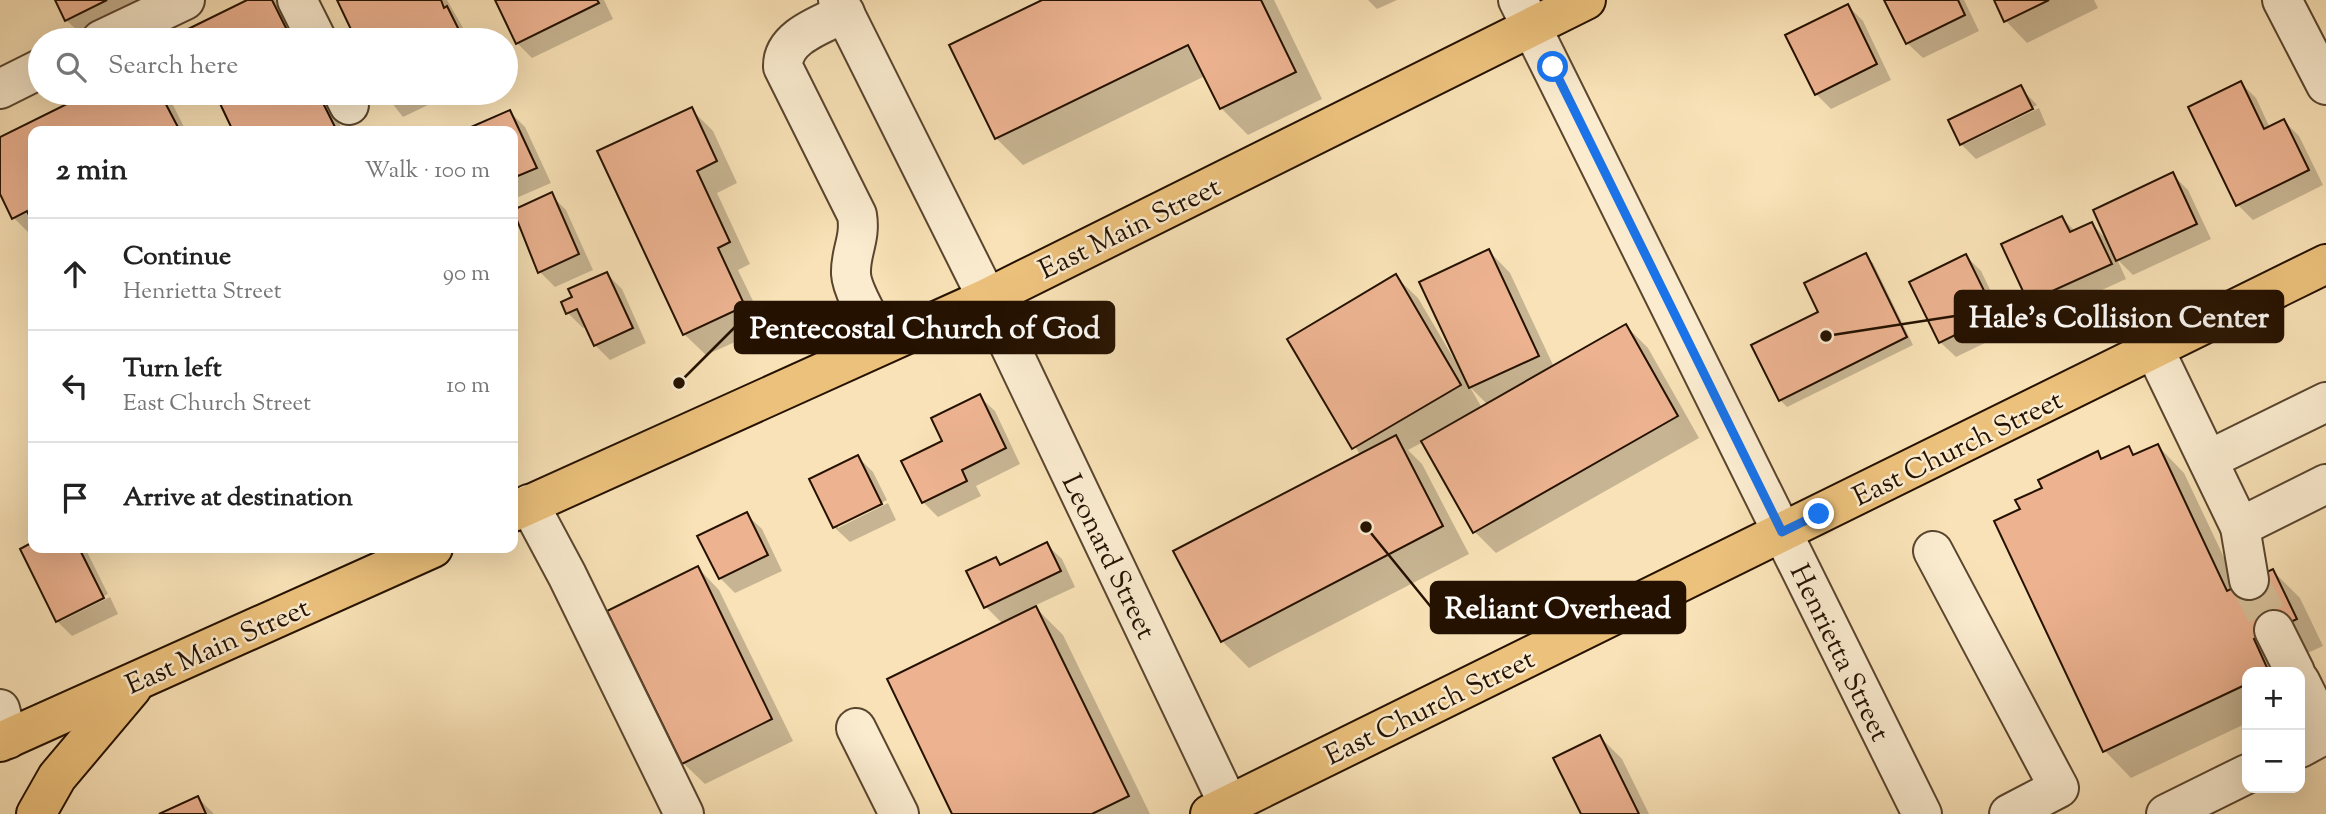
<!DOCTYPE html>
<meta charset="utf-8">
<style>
body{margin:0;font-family:"Sorts Mill Goudy",serif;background:#f6f6f6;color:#222}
.controls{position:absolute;right:21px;bottom:21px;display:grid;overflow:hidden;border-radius:14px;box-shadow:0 7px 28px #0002}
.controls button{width:63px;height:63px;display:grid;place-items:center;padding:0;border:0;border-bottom:2px solid #e0e0e0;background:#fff;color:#222;font:35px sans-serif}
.stop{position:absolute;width:21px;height:21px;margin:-16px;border:5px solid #1a73e8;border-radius:50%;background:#fff}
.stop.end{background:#1a73e8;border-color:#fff;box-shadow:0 2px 7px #0008}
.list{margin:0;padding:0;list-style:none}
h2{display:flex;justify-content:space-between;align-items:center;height:91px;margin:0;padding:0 28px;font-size:30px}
h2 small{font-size:23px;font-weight:400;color:#767676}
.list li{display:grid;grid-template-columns:46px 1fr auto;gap:21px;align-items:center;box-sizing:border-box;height:112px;padding:0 28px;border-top:2px solid #e0e0e0}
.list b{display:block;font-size:26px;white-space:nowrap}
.list p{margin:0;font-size:23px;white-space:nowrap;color:#767676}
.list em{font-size:23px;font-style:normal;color:#767676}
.icon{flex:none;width:38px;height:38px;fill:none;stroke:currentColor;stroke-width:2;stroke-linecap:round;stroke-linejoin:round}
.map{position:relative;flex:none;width:2326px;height:814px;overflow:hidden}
.search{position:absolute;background:#fff;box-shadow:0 7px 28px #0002;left:28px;top:28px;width:490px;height:77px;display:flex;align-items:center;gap:18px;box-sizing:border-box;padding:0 24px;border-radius:38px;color:#767676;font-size:26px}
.panel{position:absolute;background:#fff;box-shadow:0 7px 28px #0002;left:28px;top:126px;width:490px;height:427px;border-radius:14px}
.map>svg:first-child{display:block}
</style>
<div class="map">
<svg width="2326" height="814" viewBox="0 0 2326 814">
<rect width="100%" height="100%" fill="#f9e2b7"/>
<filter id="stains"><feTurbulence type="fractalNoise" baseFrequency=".00286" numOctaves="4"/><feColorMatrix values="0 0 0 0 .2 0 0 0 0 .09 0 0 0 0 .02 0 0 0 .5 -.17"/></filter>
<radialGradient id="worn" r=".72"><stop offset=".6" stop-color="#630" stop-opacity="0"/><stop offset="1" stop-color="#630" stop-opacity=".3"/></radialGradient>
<g fill="#0003" fill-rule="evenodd">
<polygon points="57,0 152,0 82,35 66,20"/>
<polygon points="250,0 275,0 282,7 298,40 191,40 186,32"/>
<polygon points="338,0 447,0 470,40 358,40"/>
<polygon points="497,0 604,0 613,19 532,58 517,43"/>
<polygon points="1046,0 1274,0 1322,99 1248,135 1221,108 1205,76 1023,165 996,138"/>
<polygon points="1368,0 1397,0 1377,9"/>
<polygon points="1886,0 1964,0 1979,31 1923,58 1907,43"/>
<polygon points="1995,0 2094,0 2098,8 2027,43 2006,21"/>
<polygon points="1848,6 1863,21 1891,80 1831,109 1816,94"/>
<polygon points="2241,83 2256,98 2270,128 2284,121 2299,136 2323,185 2253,220 2238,205"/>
<polygon points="2020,87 2037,105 1965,141 1965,144 2039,108 2046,125 1976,159 1961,144"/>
<polygon points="93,93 167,93 186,131 33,131 33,231 29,233 14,218 0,190 0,139"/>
<polygon points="216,93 324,93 343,131 235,131"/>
<polygon points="384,93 453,93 403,117"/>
<polygon points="691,109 713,131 737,183 717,193 750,264 738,270 766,328 706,355 684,334"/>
<polygon points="510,112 525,127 551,183 514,199 513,131 475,131 473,128"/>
<polygon points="2173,175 2188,190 2211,239 2133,275 2117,259 2126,279 2045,316 2030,301 2062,218 2076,232 2092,224 2108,241"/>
<polygon points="551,195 566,210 593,270 555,287 540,272 513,212"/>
<path d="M1489,251L1510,273L1554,367L1626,326L1648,348L1699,438L1496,553L1475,532L1423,442L1408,450L1422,464L1469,554L1249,668L1222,641L1361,456L1289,339L1396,277L1418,298L1458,366ZM1471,389H1472L1488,405L1482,408Z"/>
<polygon points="1865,255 1873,263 1913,345 1787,407 1780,400 1820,313"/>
<polygon points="1966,256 1981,271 2010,331 1956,357 1940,342"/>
<polygon points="607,274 622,289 646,343 610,360 595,345 587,326 583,328 568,313 574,298"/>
<polygon points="979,396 995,411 1020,464 976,486 981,496 938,517 923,502 944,441"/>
<polygon points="2158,446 2184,473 2238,587 2273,571 2300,598 2323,646 2279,666 2282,672 2247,672 2247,723 2131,778 2105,751 2022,510 2044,489 2098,453 2104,460 2129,449 2136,456"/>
<polygon points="858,457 873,472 887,500 838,524 838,528 888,503 896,520 850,542 834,527"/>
<polygon points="746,514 762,529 782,571 735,593 720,578"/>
<polygon points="33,544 33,548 85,548 108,594 61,617 61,621 110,597 118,614 72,636 57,621 22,550"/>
<polygon points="1046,544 1062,559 1075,587 1034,606 1063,635 1150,814 954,814 1003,624 986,607 968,572 996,559 1003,565"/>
<polygon points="698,568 719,590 793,741 705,784 683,763"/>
<polygon points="1600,737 1622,759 1649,814 1583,814"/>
<polygon points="198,798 214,814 163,814"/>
</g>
<g fill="#edb391" stroke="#241100" stroke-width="2">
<polygon points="55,0 107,0 65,21"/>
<polygon points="247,0 272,0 292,40 189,40 184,31"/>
<polygon points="337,0 441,0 444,8 447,6 464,40 356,40"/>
<polygon points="495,0 597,0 599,3 516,44"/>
<polygon points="1042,0 1261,0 1296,72 1220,109 1188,45 995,139 949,45"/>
<polygon points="1884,0 1958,0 1965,15 1906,44"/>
<polygon points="1994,0 2049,0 2004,22"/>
<polygon points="1848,4 1877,64 1815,95 1785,35"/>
<polygon points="2241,81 2264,129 2284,119 2309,170 2236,206 2188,107"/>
<polygon points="2021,85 2033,109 1960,145 1948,120"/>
<polygon points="89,93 160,93 180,131 33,131 33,223 27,211 12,219 0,194 0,137"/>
<polygon points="215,93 318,93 337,131 233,131"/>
<polygon points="382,93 407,93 387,103"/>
<polygon points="692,107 717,161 697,171 730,242 718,248 745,306 683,335 597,151"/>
<polygon points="510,110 537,168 513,178 513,131 473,131 471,127"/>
<polygon points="2173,172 2197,224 2116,261 2093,210"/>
<polygon points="552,192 579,254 538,273 513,210"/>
<polygon points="2062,216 2070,232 2092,222 2112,264 2028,302 2001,244"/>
<polygon points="1489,249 1539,356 1469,388 1419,282"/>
<polygon points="1866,253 1907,337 1779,401 1751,345 1818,312 1804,283"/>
<polygon points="1966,254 1996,315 1939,343 1909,282"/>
<polygon points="607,272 633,328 594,346 577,309 566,314 561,302 572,297 568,289"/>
<polygon points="1396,274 1461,385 1352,449 1287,339"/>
<polygon points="1626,324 1678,416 1473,533 1421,441"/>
<polygon points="980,394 1006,448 962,470 967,481 922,503 901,461 942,441 931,418"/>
<polygon points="1396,435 1443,526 1221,642 1173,551"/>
<polygon points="2158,444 2227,591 2273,569 2297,619 2254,639 2269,672 2247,672 2247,684 2103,752 1994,521 2020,509 2015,500 2042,488 2038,480 2098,451 2101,459 2129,446 2133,455"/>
<polygon points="858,455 882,504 833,528 809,479"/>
<polygon points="747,512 768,555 719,579 697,536"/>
<polygon points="33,542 33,548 79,548 104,598 56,622 20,549"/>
<polygon points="1047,542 1061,571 984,608 966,571 996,557 1000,565"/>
<polygon points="698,566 772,719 682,764 607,611"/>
<polygon points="1036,606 1129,796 1092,814 952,814 887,679"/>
<polygon points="1600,735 1639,814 1581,814 1553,758"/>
<polygon points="198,796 206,814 159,814"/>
</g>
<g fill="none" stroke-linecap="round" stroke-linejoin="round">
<polyline stroke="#d9c39c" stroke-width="38" stroke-dasharray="38 19" stroke-linecap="butt" points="2249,580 2274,630"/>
<defs>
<g id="minor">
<polyline points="297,0 317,40"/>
<polyline points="838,0 987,298 1233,814"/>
<polyline points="1518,0 1922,814"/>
<polyline points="2282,0 2326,85"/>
<path d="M845,13C821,25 782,37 783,67L857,215C861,239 850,252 851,274C852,292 874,327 883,344"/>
<polyline points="101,40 185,0"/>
<polyline points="0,89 40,69"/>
<polyline points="343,93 349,105"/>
<polyline points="2155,351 2240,527 2249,580"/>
<polyline points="2208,460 2326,402"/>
<polyline points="529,504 567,575 684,814"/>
<polyline points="2240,527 2326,484"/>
<polyline points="1933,551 2059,788 2009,814"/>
<polyline points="2274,630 2295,672"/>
<polyline points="2300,681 2326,734 2300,748"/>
<polyline points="0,709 8,739"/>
<polyline points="856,728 899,814"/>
<polyline points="2166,814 2247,774"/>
</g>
<g id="major">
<polyline points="513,512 987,298 1586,0"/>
<polyline points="0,742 433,548"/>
<polyline points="36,814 57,777 132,688"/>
<polyline points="1210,814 2326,264"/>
</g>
</defs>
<use href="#minor" stroke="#59452e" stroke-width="42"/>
<use href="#major" stroke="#241100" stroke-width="42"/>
<use href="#minor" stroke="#fbecd0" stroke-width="38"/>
<use href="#major" stroke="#ecc17c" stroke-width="38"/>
</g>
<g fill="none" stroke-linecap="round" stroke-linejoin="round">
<polyline stroke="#1a73e8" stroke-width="9" points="1553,67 1782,532 1819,514"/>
</g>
<g text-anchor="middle" stroke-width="5" stroke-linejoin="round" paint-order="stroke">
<g font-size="28" fill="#241100" stroke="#fbecd0">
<text transform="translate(1129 227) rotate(-26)" y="10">East Main Street</text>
<text transform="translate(1957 447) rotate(-26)" y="10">East Church Street</text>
<text transform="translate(1110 556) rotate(64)" y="10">Leonard Street</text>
<text transform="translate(217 645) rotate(-24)" y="10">East Main Street</text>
<text transform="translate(1841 652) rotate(64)" y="10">Henrietta Street</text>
<text transform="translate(1429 706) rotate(-26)" y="10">East Church Street</text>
</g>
</g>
<path fill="none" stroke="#241100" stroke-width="2.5" d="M1826 336L1955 316M679 383L735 327M1366 527L1431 607"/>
<g fill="#241100" stroke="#fbecd0" stroke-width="2.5">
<circle cx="1826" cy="336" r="7"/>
<circle cx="679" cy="383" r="7"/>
<circle cx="1366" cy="527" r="7"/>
</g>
<g fill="#241100" stroke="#241100" stroke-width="2.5">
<rect x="1955" y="291" width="328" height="51" rx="7"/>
<rect x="735" y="302" width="379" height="51" rx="7"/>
<rect x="1431" y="582" width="254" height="51" rx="7"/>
</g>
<g font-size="30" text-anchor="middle" font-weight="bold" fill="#fff">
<text x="2119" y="327">Hale's Collision Center</text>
<text x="925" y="338">Pentecostal Church of God</text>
<text x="1558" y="618">Reliant Overhead</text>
</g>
<rect width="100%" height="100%" filter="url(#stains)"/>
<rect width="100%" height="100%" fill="url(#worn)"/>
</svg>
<div class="controls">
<button>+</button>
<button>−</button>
</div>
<div class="stop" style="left:1553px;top:67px"></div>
<div class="stop end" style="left:1819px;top:514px"></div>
<div class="search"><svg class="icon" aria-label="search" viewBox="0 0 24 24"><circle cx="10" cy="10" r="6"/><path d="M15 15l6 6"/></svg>Search here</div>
<section class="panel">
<h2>2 min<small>Walk · 100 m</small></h2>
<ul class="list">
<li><svg class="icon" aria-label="ahead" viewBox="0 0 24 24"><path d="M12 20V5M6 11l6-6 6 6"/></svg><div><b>Continue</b><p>Henrietta Street</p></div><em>90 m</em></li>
<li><svg class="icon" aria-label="left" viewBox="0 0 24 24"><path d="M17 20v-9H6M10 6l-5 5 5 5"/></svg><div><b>Turn left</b><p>East Church Street</p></div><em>10 m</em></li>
<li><svg class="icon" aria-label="arrive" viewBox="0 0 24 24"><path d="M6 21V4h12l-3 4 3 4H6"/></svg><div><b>Arrive at destination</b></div></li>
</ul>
</section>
</div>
